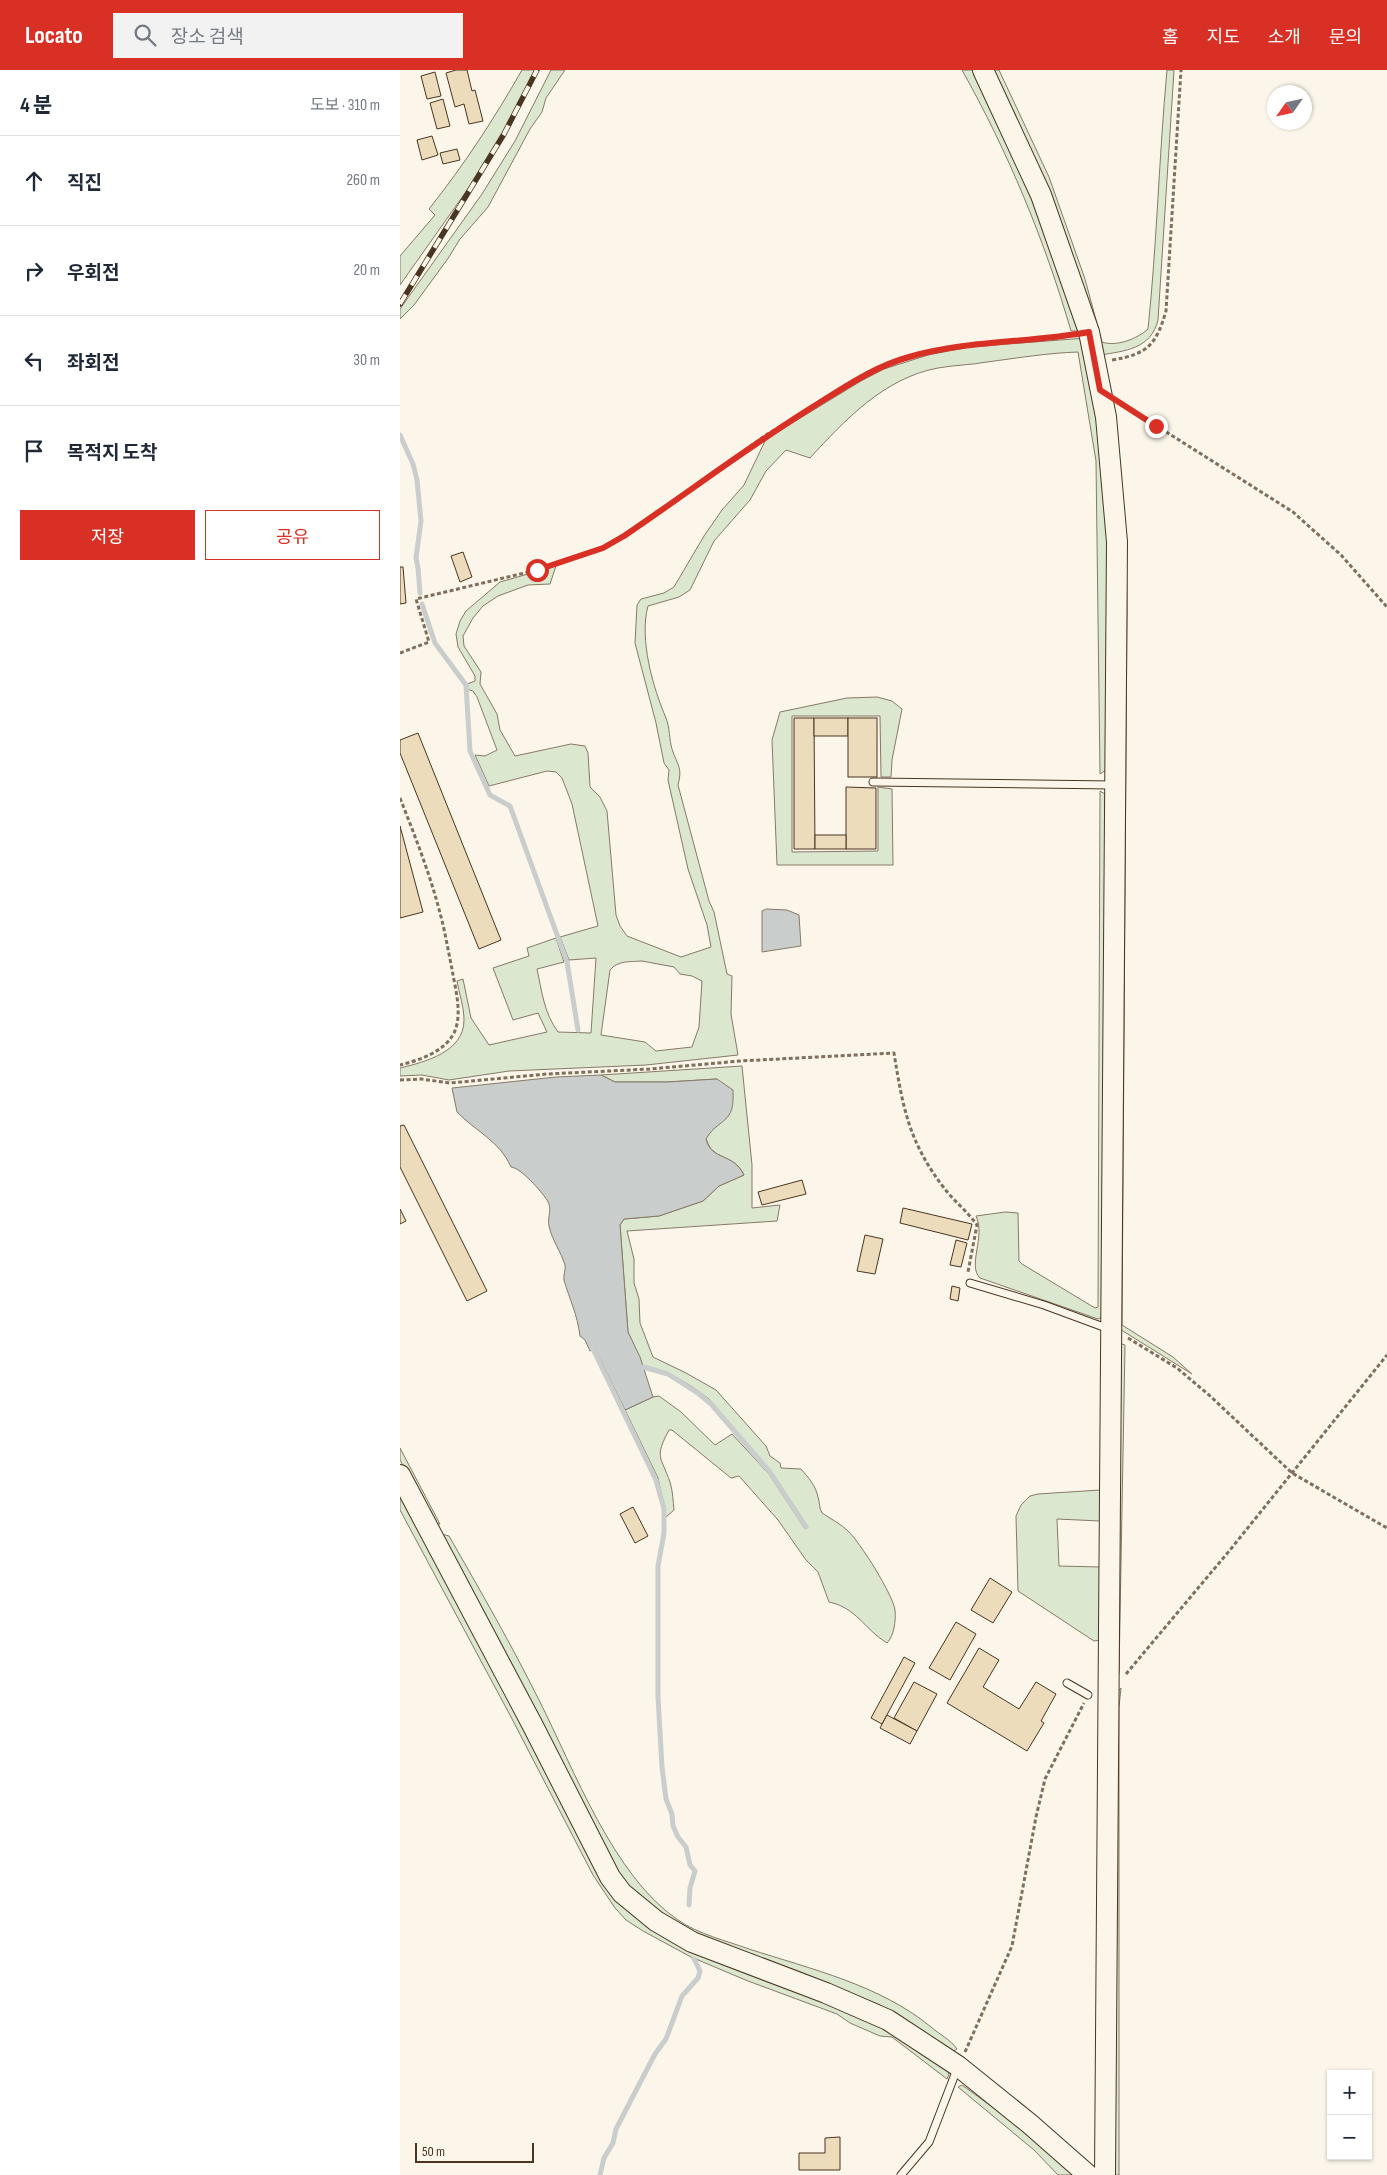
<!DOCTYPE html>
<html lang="ko">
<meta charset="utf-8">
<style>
body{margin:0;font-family:"Sofia Sans Condensed","Noto Sans KR",sans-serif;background:#f2f2f3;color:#1f2937}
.controls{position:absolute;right:15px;bottom:15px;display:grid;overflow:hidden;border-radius:0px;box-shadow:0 1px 4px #0004}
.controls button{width:45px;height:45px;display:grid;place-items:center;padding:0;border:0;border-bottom:1px solid #e0e1e3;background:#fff;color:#1f2937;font:25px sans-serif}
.compass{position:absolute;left:867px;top:15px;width:45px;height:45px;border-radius:50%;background:#fff;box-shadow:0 1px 4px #0004;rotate:236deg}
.scale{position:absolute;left:15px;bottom:12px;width:119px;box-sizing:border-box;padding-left:5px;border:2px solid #4a3520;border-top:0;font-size:14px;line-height:18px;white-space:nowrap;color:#4a3520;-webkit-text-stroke:4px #fbf6e9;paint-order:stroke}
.stop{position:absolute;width:15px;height:15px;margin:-11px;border:4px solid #d93025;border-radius:50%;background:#fff}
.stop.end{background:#d93025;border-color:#fff;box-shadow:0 1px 5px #0008}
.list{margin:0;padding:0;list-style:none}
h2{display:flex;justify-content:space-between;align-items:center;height:65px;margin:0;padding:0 20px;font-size:21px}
h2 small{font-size:16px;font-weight:400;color:#747a83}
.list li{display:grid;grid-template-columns:32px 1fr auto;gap:15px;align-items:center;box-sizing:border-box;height:90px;padding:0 20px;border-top:1px solid #e0e1e3}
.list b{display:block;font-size:19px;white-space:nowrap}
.list em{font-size:16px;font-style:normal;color:#747a83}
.actions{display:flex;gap:10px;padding:15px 20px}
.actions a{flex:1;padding:11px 0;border:1px solid #d93025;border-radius:0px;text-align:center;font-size:18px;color:#d93025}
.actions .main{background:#d93025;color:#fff}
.icon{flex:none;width:28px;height:28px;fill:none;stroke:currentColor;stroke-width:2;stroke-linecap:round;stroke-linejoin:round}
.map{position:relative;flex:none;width:987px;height:2105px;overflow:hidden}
header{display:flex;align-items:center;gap:30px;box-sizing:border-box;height:70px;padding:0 25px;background:#d93025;color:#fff}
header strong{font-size:24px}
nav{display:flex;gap:28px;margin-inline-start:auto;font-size:18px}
.search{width:350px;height:45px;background:#f2f2f3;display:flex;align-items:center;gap:12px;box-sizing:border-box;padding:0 18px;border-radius:0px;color:#747a83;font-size:19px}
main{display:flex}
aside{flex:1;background:#fff}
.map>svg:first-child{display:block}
</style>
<header>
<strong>Locato</strong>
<div class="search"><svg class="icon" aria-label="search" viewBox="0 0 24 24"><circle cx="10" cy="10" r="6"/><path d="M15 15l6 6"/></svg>장소 검색</div>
<nav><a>홈</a><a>지도</a><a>소개</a><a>문의</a></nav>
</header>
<main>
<aside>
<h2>4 분<small>도보 · 310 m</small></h2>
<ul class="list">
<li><svg class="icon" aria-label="ahead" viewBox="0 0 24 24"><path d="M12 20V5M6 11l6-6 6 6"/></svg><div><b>직진</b></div><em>260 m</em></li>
<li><svg class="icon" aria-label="right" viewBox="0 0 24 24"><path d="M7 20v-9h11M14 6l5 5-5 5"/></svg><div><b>우회전</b></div><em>20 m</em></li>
<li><svg class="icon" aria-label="left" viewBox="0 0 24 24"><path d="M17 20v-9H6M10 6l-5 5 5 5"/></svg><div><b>좌회전</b></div><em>30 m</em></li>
<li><svg class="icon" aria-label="arrive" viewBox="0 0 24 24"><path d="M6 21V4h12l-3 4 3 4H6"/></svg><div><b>목적지 도착</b></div></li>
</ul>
<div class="actions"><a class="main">저장</a><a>공유</a></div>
</aside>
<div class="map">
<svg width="987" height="2105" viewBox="0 0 987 2105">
<rect width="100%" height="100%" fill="#fbf6e9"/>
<g fill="#dce7d0" stroke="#887966" fill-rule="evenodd">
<path d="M122,0H136L106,60L87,92L0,215V186L35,145L29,139C64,95 94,49 122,0Z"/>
<polygon points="151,0 165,0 146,28 142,42 130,59 88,137 60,169 49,187 14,235 0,249 0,239 82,124 115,71"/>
<path d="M562,0H576L634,126L680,261H671C645,171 608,82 562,0Z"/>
<path d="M593,0H599L649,107L685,209L702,272C716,277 737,269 748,259C757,173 759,86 767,0H774L758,250C751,279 725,281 700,285Z"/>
<path d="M686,268L701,360L709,454L706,700L700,704L696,391L678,282C647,283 618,288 587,292C571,295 554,295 538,298C484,308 445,350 410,388L386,380L366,401L350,430L314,471L290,520L279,527L248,536C239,569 253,618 266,648C270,658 269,669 272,679C277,695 283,697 278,715L309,831L314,842L327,904L332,906L331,944L338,985L246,995L109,1001L49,1010L22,1005L0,1006V998C25,992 64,982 64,950C64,937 59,923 57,911L63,909L71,948L89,975L147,962L138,943L113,950L93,898L129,886L127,878L156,868L164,892L137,899C142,922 144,943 158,962L191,963L196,888L169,890L160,867L198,856L172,734L162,708L156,702L147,701L89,716L75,685L85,686L97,680L77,627L73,621L67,619V614L75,611V606L58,577L56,564L60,551L66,541L100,512L156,496L150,514L128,515L98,526L83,536L73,548L63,566L64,576L81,602L80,614L97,644L100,660L115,686L171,674L185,676L188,683L190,717L200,727L207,741L216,845L220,856L227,866L281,887L311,877L307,855L288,799L268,710L269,700L264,693L256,653L235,573L237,535L241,529L264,523L274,517L304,466L322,440L344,415L366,369L461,311L484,299L528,285L569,277ZM242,891L274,897L280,904L292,906L302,911L299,957L292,977L256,981L245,972L201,965L210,900C218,890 231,892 242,891Z"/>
<path d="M713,333C722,402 727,472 727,542L722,1255L773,1287L792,1304L718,1258Z"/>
<polygon points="477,627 492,631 502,639 492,690 491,707 481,707 480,646 392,646 392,782 478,781 478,717 492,719 493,795 377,795 372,670 380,642 447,628"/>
<path d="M700,721L705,724L703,1247L698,1249L580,1208C567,1195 586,1167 576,1146L605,1142L618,1143L619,1191L622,1194L695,1238L698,1237Z"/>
<path d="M342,996L352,1095V1138L380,1135L377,1151L227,1161L234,1189V1213L239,1229L240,1253L253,1287L286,1303L316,1320L366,1376L370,1386L380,1393L381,1398L401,1399C408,1407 416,1416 418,1427C420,1433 419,1438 422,1443C431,1449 441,1454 448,1461C460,1472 493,1525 495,1540C496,1551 494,1566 487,1573C464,1559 457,1538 429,1532L418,1502L406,1490L378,1450L339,1406L331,1408L272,1360H269C254,1388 261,1386 270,1412C273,1422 273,1431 274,1440L266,1447L258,1408L225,1340L253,1327L259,1326L281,1342L315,1375L332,1364L369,1404L405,1459L408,1457L377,1410L309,1329C288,1313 268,1301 242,1295L228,1262L220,1155L224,1149L259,1146L303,1131L319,1116L344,1105C333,1082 312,1092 306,1068L315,1056L329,1045L317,1009L267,1012H215L201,1005Z"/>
<polygon points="719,1273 725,1275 719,1603 715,1600"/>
<polygon points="0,1378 40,1454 33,1453 0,1390"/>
<polygon points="0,1418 223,1837 249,1858 292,1881 465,1945 546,1999 549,2004 547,2009 492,1967 480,1966 450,1953 437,1944 348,1911 291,1887 243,1861 226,1850 215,1838 193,1805 111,1647 0,1440"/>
<polygon points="700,1420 700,1451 657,1449 659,1496 701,1497 701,1570 694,1571 618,1521 616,1446 621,1435 630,1426 638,1424"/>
<path d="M38,1463L49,1466C80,1520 111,1574 139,1630C174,1699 213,1806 278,1850C298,1864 327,1871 349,1879C411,1899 480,1915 531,1957C539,1964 551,1970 557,1979L552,1982L480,1935L403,1903L288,1862L233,1824L214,1795Z"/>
<polygon points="721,1618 719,1637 719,2105 713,2105 714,1626"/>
<polygon points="562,2015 631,2065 674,2105 658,2105 634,2080 558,2017"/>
</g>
<g fill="#c9cecd" stroke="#887966">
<polygon points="366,839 387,840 399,845 401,876 362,882 362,841"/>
<path d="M201,1005L215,1012H267L317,1009L333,1020C333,1027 334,1038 329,1045C324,1053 313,1056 306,1069C311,1091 333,1082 344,1105L319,1116L303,1131L259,1146L224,1149L220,1155L228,1262L240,1287L253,1327L225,1340L195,1279L190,1281L185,1270L180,1266C177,1243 170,1231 164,1210C163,1205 166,1200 165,1195C161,1182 152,1170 149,1156C147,1146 153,1139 147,1130C141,1121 121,1098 111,1097C100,1071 75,1061 57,1042L52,1018L156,1007Z"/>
</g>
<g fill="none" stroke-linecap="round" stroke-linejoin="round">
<g stroke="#c9cecd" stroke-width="5">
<polyline points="0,365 13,394 17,410 21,451 16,488 18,498 20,523"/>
<polyline points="22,534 35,573 66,615 70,681 90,725 110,736 167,892 178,960"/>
<polyline points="193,1279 256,1410 264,1439 264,1463 258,1496 258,1627 262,1697 266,1729 272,1744 273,1756 278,1767 286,1777 290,1795 295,1801 290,1818 289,1835"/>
<polyline points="243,1297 268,1304 299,1324 311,1334 370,1402 406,1457"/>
<polyline points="200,2105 204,2088 213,2073 216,2059 255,1984 266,1969 282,1926 298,1908 300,1901 294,1889"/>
</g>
</g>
<g fill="#ecdcbc" stroke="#4a3520">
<polygon points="56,0 67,0 72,21 75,20 83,51 69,54 64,34 55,37 46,3"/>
<polygon points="35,2 41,26 27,29 21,6"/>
<polygon points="43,29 50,56 37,59 30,33"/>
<polygon points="32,66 38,85 22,90 17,70"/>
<polygon points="57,79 60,90 43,94 40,83"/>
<polygon points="63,482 72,507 60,512 51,486"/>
<polygon points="0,497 3,497 6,533 0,534"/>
<polygon points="394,648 414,648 415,779 394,779"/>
<rect x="414" y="648" width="34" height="18"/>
<rect x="448" y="648" width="29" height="59"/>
<polygon points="18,663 101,870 79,879 0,683 0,670"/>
<polygon points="446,717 476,718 476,779 446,779"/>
<polygon points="0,756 23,842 0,848"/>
<rect x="415" y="765" width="31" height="14"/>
<polygon points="4,1055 87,1221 67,1231 0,1097 0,1056"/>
<polygon points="402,1110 406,1124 362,1135 358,1122"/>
<polygon points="503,1138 572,1154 568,1170 500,1153"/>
<polygon points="0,1139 6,1151 0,1154"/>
<polygon points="465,1165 483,1169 475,1204 457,1201"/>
<polygon points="556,1170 567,1173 561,1197 550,1195"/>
<polygon points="552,1216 560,1218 558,1231 550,1229"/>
<polygon points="233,1437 248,1466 235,1473 220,1444"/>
<polygon points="590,1508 612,1522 593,1553 571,1540"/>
<polygon points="556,1552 576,1564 550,1610 529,1598"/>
<polygon points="579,1578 599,1590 583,1617 619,1639 636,1612 656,1624 641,1651 644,1653 627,1681 547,1633"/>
<polygon points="504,1587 515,1593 482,1654 471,1648"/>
<polygon points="514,1612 537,1624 517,1661 494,1648"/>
<polygon points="487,1645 517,1661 510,1674 480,1658"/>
<polygon points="440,2067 440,2100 399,2100 399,2083 425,2083 425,2068"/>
</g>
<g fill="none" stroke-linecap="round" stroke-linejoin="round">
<defs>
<g id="lane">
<polyline points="473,712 712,715"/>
<polyline points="570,1213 644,1235 709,1259"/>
<polyline points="667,1613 688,1625"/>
<polyline points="501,2105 529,2072 557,1999"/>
</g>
<g id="secondary">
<polyline points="583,0 641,125 689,262 706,347 717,472 705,2105"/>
<polyline points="0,1405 133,1656 210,1807 222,1823 256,1851 292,1872 426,1923 488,1950 558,1996 630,2054 688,2105"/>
</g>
</defs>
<use href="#lane" stroke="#4a3520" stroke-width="9"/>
<use href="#secondary" stroke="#4a3520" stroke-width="22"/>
<g stroke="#7f6f5c" stroke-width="3" stroke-dasharray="4 2.5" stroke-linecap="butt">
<path d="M712,290C748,284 756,275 766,241L781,0"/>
<polyline points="722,334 893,442 941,485 987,537"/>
<polyline points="0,583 29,572 16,529 137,500 203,478 246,451 366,365 482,296 510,287 568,275 656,268 674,265"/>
<path d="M0,728C15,766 30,804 40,843C45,861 48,880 52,899C55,918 63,944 54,963C44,982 20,990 0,995"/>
<path d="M0,1010L21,1009L50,1013L147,1004L250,999L340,991L494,983C503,1039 509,1072 544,1118C554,1131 567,1141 577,1155L568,1202"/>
<polyline points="728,1268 777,1298 809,1325 892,1403 987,1458"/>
<polyline points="726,1604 830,1480 987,1285"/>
<polyline points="565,1982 612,1876 636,1747 645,1709 684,1633"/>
</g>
<use href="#lane" stroke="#fbf6e9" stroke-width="7"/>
<use href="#secondary" stroke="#fbf6e9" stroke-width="20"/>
<defs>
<polyline id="rail" points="0,234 104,64 137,0"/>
</defs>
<use href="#rail" stroke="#4a3520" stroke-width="5.5"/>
<use href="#rail" stroke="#fbf6e9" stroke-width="4" stroke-dasharray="11" stroke-linecap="butt"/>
</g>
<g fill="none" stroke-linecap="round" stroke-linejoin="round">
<path stroke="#d93025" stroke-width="6" d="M137,500L203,478L224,466C289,422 352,374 419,333C448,315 476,296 509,287C568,270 630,273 689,262L700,320L756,356"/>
</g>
</svg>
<div class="controls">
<button>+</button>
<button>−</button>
</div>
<svg class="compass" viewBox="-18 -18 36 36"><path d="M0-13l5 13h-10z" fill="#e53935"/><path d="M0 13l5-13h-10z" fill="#747a83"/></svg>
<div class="scale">50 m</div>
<div class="stop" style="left:137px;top:500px"></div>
<div class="stop end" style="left:756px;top:356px"></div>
</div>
</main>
